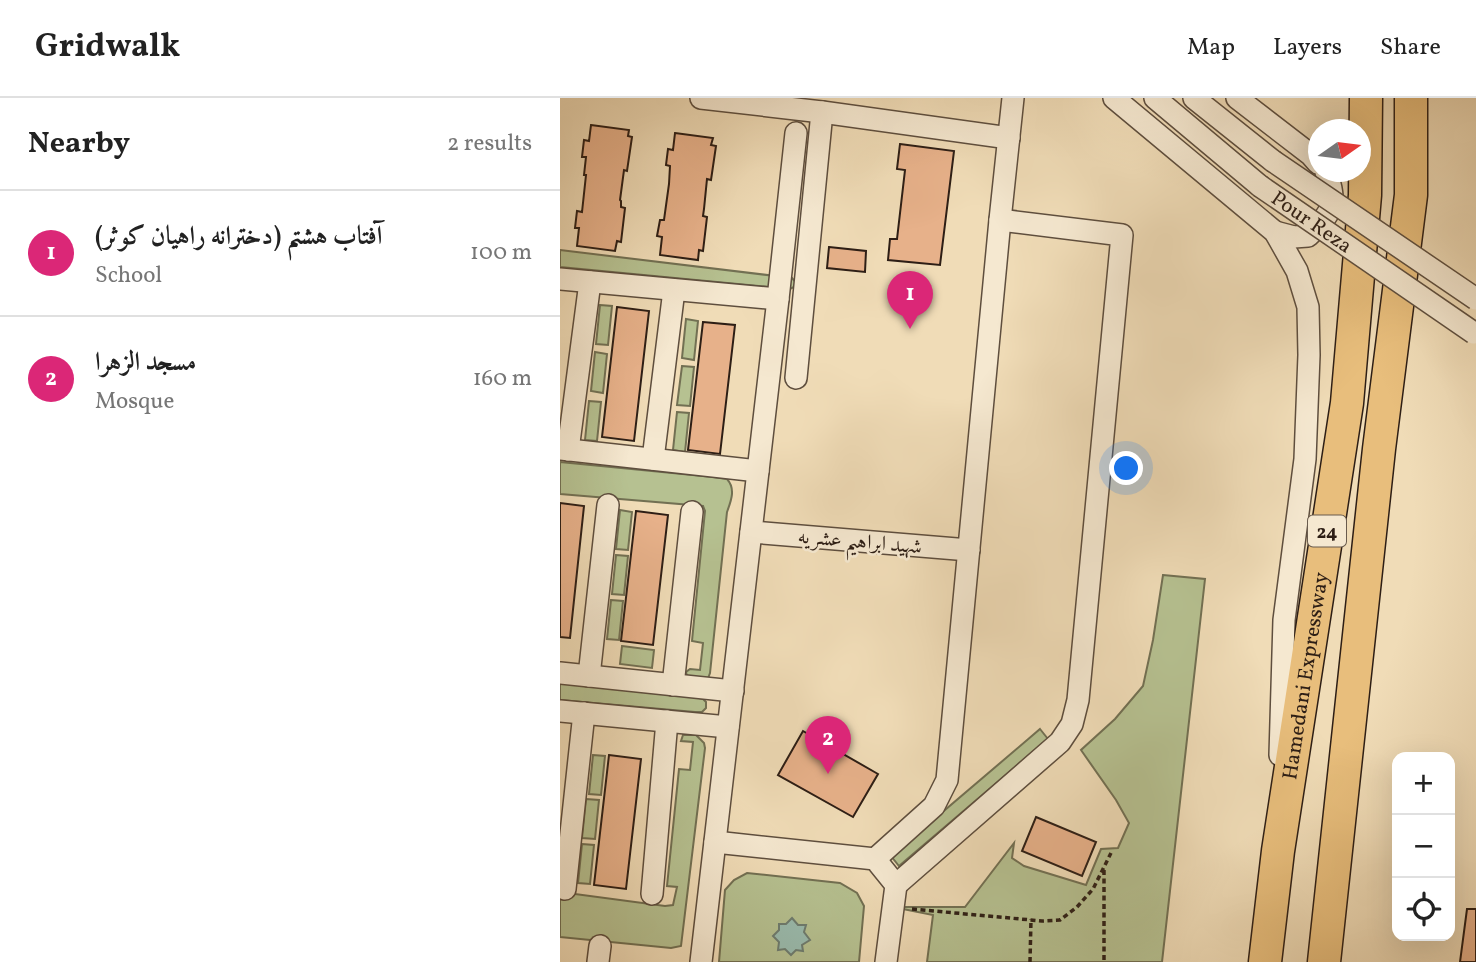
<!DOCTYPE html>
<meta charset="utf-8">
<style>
body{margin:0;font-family:Vollkorn,Amiri,serif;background:#f2f2f2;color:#222}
.controls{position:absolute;right:21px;bottom:21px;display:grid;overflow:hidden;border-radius:14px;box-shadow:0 7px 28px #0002}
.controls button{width:63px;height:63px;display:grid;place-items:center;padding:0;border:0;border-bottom:2px solid #e0e0e0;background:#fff;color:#222;font:35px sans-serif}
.compass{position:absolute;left:748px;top:21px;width:63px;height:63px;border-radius:50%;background:#fff;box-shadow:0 7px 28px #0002;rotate:76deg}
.you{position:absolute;left:567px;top:371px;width:24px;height:24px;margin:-18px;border:5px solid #fff;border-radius:50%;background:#1a73e8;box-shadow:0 0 0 10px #1a73e833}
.badge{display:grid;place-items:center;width:46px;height:46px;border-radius:50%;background:#db2777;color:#fff;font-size:23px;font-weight:700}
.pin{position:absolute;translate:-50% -58px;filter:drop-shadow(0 2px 4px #0008)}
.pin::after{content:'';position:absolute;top:37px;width:24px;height:21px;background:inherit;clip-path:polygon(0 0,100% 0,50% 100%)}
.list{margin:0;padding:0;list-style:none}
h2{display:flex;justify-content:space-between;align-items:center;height:91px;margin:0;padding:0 28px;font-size:30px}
h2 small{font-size:23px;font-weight:400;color:#767676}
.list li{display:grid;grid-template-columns:46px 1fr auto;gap:21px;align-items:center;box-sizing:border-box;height:126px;padding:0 28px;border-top:2px solid #e0e0e0}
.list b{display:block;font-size:26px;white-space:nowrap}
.list p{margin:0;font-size:23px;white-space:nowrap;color:#767676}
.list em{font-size:23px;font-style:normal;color:#767676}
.icon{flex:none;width:38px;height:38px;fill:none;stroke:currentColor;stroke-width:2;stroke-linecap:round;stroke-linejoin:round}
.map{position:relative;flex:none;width:916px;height:864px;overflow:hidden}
header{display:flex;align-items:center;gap:42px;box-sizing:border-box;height:98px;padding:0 35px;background:#fff;border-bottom:2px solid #e0e0e0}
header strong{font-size:33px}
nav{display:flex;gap:38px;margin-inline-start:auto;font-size:24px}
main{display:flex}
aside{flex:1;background:#fff}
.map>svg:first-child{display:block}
</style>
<header>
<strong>Gridwalk</strong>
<nav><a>Map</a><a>Layers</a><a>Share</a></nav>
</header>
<main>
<aside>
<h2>Nearby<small>2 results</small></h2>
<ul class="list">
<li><span class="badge">1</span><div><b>آفتاب هشتم (دخترانه راهیان کوثر)</b><p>School</p></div><em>100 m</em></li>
<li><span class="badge">2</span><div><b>مسجد الزهرا</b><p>Mosque</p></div><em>160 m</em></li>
</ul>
</aside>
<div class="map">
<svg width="916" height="864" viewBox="0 0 916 864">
<rect width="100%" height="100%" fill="#f0dcb7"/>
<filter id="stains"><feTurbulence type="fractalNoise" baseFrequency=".00286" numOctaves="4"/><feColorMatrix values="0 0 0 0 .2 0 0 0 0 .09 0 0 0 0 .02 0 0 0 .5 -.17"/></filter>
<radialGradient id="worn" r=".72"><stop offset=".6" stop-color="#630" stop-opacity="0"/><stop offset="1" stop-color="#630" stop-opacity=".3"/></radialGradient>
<g fill="#b6c191" stroke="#727053" stroke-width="2">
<polygon points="0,152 232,180 238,187 230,191 0,169"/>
<polygon points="40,207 52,208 48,247 36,246"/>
<polygon points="126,221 138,223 134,262 122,260"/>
<polygon points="35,254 47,256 43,295 31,293"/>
<polygon points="122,268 134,269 130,308 117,307"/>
<polygon points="29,303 41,304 37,343 25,342"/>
<polygon points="117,314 129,315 125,354 113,352"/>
<path d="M0,364L153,379L167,381C176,391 171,403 167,414L150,575L147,583L127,579L126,574L130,571L140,572L143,545L132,543L145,413L143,408L0,396Z"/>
<polygon points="60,412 72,414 68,452 56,451"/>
<polygon points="56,457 68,458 64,497 52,496"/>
<polygon points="603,477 645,481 602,864 367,864 373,817 333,809 405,809 454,745 452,760 464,768 526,787 541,751 558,750 569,725 556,702 521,652 555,621 583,588 593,542"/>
<polygon points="51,502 63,503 59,542 47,541"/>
<polygon points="62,548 94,552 92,570 60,566"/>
<polygon points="0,585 135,599 143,601 146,604 146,610 142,614 135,614 0,602"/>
<polygon points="480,631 488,641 339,768 331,758"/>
<polygon points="123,637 136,637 144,645 145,650 121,848 111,850 0,839 0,794 105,808 113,807 117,789 107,788 119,671 130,672 133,644 121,643"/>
<polygon points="33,657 45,658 41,697 29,696"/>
<polygon points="26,701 39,702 35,741 22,740"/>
<polygon points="22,746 34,747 30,786 18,785"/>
<polygon points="187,775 280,785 297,795 304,808 299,864 159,864 165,792 174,782"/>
</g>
<polygon fill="#9abcaf" stroke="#6e7d71" stroke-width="2" points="232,820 238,827 246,827 244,834 250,842 242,847 243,853 236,852 231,857 225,851 218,852 219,844 213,838 219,832 219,826 226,826"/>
<g fill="#e7b18a" stroke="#2d1e15" stroke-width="2">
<polygon points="31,27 69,32 68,38 72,39 67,73 64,72 60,102 61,103 61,109 65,110 61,144 57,143 55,153 17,148 19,130 15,130 17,113 22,114 26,77 24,77 26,59 22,59 24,42 29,43"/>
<polygon points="115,35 153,40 151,47 156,48 151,82 147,81 144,111 143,118 147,119 143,153 139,152 138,162 100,157 102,139 97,138 100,122 104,122 109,86 110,68 106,67 108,51 113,52"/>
<polygon points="340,46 394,53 380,167 328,162 330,141 337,141 345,72 337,71"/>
<polygon points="269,149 306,153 305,174 267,170"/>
<polygon points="57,209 89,213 74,343 42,339"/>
<polygon points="143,224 175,227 160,356 128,352"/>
<polygon points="0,405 24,408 10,540 0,539"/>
<polygon points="76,413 108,417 93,547 61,543"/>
<polygon points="243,633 318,676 293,719 218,677"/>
<polygon points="49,657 81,661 66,791 34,787"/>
<polygon points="476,719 536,744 522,778 462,753"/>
<polygon points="907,811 916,811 916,864 900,864"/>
</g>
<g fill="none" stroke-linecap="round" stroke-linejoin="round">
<defs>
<g id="minor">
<polyline points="141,0 262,14 449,40"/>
<polyline points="554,0 715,134 737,173 748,209 749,257 745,361 724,522 720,657"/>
<polyline points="595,0 700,88"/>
<polyline points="634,0 713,63"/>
<polyline points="677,0 751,57 758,65"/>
<path d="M715,134L734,139L748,138C772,115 778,106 766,74"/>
<polyline points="0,181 218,201"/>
<polyline points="236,280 262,14"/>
<polyline points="0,351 198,373"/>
<polyline points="8,352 30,184"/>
<polyline points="93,361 114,192"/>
<polyline points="191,434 409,452"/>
<polyline points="0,575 173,593"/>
<polyline points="29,578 48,407"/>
<polyline points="113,587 132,414"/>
<polyline points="0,613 168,629"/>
<polyline points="155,744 315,761 336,787 326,864"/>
<polyline points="315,761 374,708 387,682 440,122 453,0"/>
<polyline points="336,787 500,644 512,626 518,602 562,137 440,122"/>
<polyline points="5,791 24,615"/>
<polyline points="92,796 107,623"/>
<polyline points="38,864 40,848"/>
<polyline points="141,864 218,201 236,35"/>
</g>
<g id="highway">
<path id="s1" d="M705,864L718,753L787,305L805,97L806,0"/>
<polyline points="764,864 819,351 851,97 851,0"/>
</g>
</defs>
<use href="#minor" stroke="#5e4e3e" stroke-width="24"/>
<use href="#highway" stroke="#2d1e15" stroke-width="35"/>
<g stroke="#2d1e15" stroke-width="3.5" stroke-dasharray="5 3.5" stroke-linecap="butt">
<polyline points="544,772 544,864"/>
<polyline points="352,811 482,823 500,822 517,809 533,791 551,755"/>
<polyline points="470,864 471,821"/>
</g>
<use href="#minor" stroke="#f5e8d0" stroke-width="21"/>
<use href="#highway" stroke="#e8be7c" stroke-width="32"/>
<defs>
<g id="minor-bridge">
<polyline points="713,63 916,201"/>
<path id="s2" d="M700,88L914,235"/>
</g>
</defs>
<use href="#minor-bridge" stroke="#5e4e3e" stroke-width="24" stroke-linecap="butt"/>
<use href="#minor-bridge" stroke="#f5e8d0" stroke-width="21"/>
</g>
<g text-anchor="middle" stroke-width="5" stroke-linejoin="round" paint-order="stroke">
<rect fill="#f5e8d0" stroke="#695b4d" stroke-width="2" x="748" y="417.5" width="38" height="31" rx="5"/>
<g font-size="19" font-weight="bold" fill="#2d1e15">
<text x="767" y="440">24</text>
</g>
<g font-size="21" fill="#2d1e15" stroke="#f5e8d0">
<text dy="7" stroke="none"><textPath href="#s2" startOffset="63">Pour Reza</textPath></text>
<text transform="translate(300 443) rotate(5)" y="7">شهید ابراهیم عشریه</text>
<text dy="7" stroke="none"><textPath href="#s1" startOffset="289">Hamedani Expressway</textPath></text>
</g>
</g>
<rect width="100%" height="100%" filter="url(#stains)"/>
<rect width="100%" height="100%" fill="url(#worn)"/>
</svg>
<div class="controls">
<button>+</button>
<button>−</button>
<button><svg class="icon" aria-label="locate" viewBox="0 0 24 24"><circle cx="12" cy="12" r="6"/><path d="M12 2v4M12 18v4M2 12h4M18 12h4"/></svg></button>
</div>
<svg class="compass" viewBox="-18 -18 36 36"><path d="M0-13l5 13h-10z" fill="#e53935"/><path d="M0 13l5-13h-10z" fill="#767676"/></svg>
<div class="you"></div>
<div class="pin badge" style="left:350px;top:231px">1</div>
<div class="pin badge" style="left:268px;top:676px">2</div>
</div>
</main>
